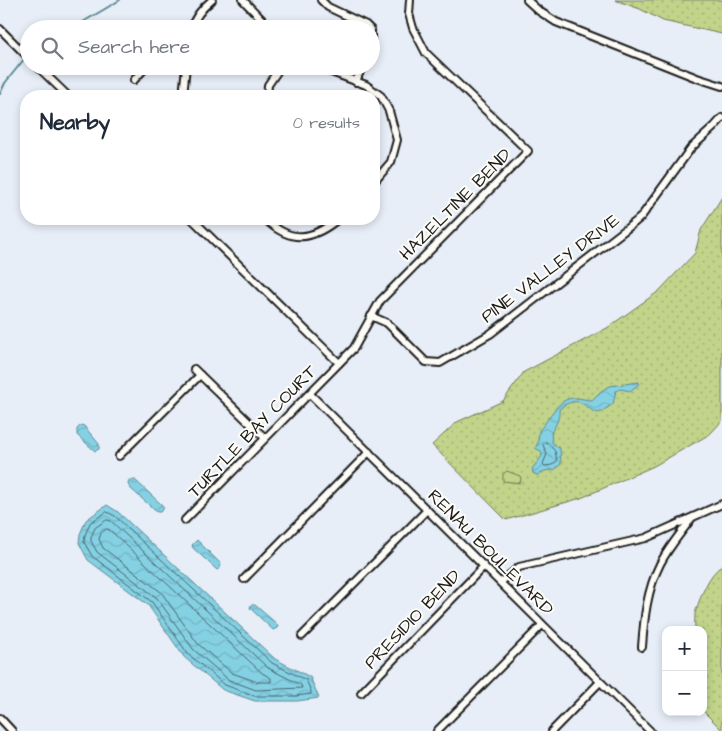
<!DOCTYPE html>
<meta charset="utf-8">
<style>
body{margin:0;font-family:"Architects Daughter",sans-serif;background:#f6f6f7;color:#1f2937}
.controls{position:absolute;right:15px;bottom:15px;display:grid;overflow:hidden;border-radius:10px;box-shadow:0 2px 8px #0003}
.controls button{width:45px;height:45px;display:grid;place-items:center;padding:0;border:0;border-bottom:1px solid #e0e1e3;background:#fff;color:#1f2937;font:25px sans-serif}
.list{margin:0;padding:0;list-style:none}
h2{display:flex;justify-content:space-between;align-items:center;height:65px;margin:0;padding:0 20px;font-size:21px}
h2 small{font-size:16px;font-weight:400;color:#747a83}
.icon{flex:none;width:28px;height:28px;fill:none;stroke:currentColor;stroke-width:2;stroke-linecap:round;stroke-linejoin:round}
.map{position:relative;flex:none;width:722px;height:731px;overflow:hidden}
.search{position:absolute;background:#fff;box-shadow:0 2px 8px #0003;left:20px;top:20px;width:360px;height:55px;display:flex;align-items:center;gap:12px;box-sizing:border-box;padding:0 18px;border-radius:28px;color:#747a83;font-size:19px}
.panel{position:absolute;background:#fff;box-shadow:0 2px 8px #0003;left:20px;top:90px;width:360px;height:135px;border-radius:20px}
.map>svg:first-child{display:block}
</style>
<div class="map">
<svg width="722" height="731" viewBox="0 0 722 731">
<defs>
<pattern id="grass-dots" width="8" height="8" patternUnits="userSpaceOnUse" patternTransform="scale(1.25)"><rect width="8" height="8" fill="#c1d48a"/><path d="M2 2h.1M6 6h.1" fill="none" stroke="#a5b576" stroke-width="1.8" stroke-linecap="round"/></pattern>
<pattern id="water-waves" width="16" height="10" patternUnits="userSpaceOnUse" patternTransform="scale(1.25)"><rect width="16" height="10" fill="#85d1e4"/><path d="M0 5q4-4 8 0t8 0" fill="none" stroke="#72b3c3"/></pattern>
</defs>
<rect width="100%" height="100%" fill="#e7eef8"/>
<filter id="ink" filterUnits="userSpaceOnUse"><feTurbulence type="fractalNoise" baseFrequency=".02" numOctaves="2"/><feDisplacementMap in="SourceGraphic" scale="10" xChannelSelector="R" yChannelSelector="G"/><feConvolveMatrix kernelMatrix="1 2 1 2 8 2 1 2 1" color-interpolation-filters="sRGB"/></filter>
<g filter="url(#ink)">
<g fill="url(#grass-dots)" stroke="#6e7853">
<polygon points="615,0 722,0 722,34 663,21 640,9"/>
<polygon points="722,197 722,421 710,434 654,466 581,498 506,520 432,445 457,422 503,401 524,372 607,328 659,291 695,253 701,230"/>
<path d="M722,566V730L703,711V630H695C695,623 694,616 696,610C701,596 709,573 722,566Z"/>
</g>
<polygon fill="#c1d48a" stroke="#6e7853" points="507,471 520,476 521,479 520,483 503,481 503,474"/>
<g fill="url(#water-waves)" stroke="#5b8994">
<path d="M639,382V384L630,391L621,389L616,391L613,404L599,413C591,412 588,406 581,403C574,399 564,404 559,410C560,419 555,426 551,433L552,442L560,449L561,464L554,470L544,471L538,475L534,474L532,469L542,456L541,451L535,448L538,443L539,430C551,419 556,398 575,398C581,398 586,400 592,400L601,391L610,386Z"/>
<polygon points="81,425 84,426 99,444 99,449 95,451 77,435 77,429"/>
<polygon points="129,480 135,480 162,505 164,508 160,512 157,512 130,488 128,484"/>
<polygon points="107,505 118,512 275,659 310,677 319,698 297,701 255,701 223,690 184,657 148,605 88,560 79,543 80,534 86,520"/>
<polygon points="197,540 221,564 220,568 217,570 193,548 192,545"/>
<polygon points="251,605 255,605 278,625 277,628 273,630 250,608"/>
</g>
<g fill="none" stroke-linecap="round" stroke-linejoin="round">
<g stroke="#46646c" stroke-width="1">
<polygon points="546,442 555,451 557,461 552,465 545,466 543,464 547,454 543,445"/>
<polygon points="107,512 115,516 272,663 306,680 311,691 311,694 296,696 255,696 225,685 188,654 152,602 92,556 84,542 85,535 90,523"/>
<polygon points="107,520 111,521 268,668 301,685 302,688 256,690 229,680 193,649 157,598 97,552 91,541 91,537 95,528"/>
<polygon points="107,529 110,530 262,673 271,678 271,682 258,682 232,673 198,644 161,592 103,548 99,539 101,533"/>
</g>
<g stroke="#5b8994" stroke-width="2">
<polyline points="71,29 120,0"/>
<polyline points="0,94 5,83 25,58"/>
</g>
<defs>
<g id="street">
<polyline points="243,0 271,29"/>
<polyline points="321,0 328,7 366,25 370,29"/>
<polyline points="527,0 539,11 556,22 697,78 722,86"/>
<polyline points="0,29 29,58"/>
<path d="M191,29C195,16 202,8 212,0"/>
<polyline points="371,30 371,39"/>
<polyline points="37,66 68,96"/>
<polyline points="320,66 326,70 366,85 381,96 389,111 397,140 391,162 374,182"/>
<polyline points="343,76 347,66"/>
<polyline points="134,80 147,66"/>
<polyline points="356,82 362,66"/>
<polyline points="183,96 186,66"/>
<polyline points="267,96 268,85 281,66"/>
<polyline points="192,219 339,363"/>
<path d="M265,219C291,244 312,240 338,219"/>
<polyline points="371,316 387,323 426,362 440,363 490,334 634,223 641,217 691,148 714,127 722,118"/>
<polyline points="194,369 265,438"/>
<polyline points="310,394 650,731"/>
<polyline points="119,456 200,375"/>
<polyline points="185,520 354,348 380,301 528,151 426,53 413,28 409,14 410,0"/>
<polyline points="244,579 369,452"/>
<polyline points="501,582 519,567 646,538 722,504"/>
<polyline points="302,636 427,510"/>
<path d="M642,647C644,618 647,590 660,564C668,548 681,533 691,519"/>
<polyline points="361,693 484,566"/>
<polyline points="0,718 12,731"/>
<polyline points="437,731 542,625"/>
<polyline points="552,731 600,682"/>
</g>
</defs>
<use href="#street" stroke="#1c1c1c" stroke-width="10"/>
<use href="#street" stroke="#fdfcf7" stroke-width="6"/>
</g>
</g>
<g text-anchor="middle" stroke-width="4" stroke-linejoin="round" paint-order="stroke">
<g font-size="18" fill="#1c1c1c" stroke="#fdfcf7">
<text transform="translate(455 204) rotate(-45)" y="6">HAZELTINE BEND</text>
<text transform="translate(550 268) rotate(-37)" y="6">PINE VALLEY DRIVE</text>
<text transform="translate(252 431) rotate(-46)" y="6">TURTLE BAY COURT</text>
<text transform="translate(491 552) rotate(45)" y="6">RENAU BOULEVARD</text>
<text transform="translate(412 619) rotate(-46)" y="6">PRESIDIO BEND</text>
</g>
</g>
</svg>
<div class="controls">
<button>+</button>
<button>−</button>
</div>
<div class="search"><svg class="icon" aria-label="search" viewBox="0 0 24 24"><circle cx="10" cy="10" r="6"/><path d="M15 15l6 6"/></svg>Search here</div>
<section class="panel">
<h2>Nearby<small>0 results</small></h2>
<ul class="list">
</ul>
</section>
</div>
